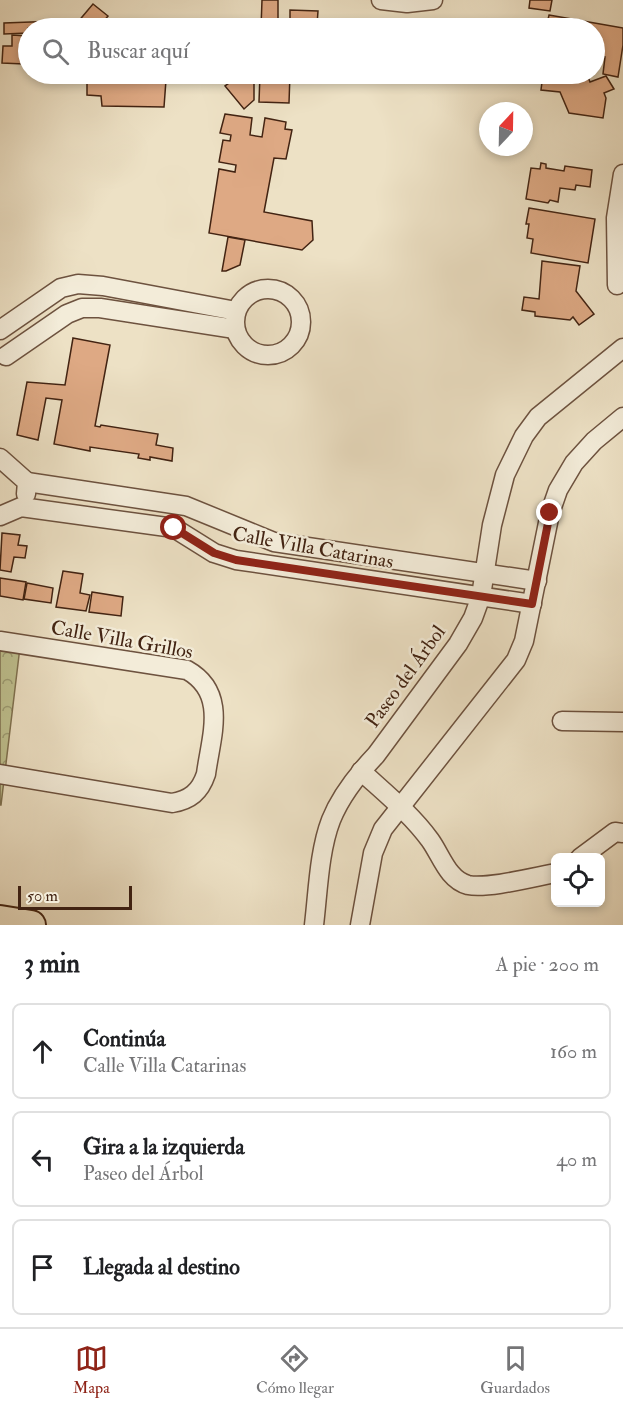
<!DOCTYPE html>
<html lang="es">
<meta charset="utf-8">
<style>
body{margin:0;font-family:"IM FELL Double Pica",serif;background:#f6f6f6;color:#202124}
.controls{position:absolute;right:18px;bottom:18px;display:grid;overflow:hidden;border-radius:9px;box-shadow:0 3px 9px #0003}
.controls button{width:54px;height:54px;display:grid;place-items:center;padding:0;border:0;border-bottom:2px solid #e0e0e0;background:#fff;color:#202124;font:30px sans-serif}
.compass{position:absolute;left:479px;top:102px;width:54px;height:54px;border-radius:50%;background:#fff;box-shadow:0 3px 9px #0003;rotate:22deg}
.scale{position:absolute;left:18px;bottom:15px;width:114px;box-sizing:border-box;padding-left:6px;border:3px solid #422312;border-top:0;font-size:16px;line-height:21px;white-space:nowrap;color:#422312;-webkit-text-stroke:4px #f3ecd9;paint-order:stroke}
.stop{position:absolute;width:18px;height:18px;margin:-14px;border:4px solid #8f2418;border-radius:50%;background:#fff}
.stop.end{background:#8f2418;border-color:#fff;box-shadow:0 2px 6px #0008}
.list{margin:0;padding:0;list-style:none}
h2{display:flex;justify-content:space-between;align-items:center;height:78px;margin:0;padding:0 24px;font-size:26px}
h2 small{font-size:20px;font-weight:400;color:#757577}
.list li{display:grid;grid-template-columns:39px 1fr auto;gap:18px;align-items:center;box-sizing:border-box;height:96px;margin:0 12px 12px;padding:0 12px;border:2px solid #e0e0e0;border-radius:9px}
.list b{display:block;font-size:22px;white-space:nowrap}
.list p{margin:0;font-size:20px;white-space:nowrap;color:#757577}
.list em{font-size:20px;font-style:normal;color:#757577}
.icon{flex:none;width:33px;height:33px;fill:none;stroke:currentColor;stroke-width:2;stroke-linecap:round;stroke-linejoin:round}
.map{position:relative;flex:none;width:623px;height:925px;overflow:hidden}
.search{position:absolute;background:#fff;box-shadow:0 3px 9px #0003;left:18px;right:18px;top:18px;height:66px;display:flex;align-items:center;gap:15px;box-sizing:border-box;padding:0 21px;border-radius:33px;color:#757577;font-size:22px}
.sheet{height:402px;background:#fff}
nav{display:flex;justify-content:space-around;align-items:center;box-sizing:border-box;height:84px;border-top:2px solid #e0e0e0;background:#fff;font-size:16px;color:#757577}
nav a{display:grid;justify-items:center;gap:3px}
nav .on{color:#8f2418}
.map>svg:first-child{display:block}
</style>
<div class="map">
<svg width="623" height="925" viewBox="0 0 623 925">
<defs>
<pattern id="park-crowns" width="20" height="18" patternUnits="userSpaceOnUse" patternTransform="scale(1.5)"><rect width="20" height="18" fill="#bfc190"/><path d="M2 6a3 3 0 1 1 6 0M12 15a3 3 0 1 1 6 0" fill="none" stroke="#9d9c74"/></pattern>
</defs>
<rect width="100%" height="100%" fill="#ede1c5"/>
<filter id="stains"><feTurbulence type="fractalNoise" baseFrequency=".00333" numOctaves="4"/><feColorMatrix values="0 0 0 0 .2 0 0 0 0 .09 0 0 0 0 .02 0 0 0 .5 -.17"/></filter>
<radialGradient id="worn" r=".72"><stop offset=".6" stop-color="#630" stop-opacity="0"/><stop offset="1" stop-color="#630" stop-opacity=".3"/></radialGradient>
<polygon fill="url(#park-crowns)" stroke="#807251" stroke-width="1.5" points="0,644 20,647 1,805 0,805"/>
<g fill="#dea984" stroke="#422312" stroke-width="1.5">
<polygon points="262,0 278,0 278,21 290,22 290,10 318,11 317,25 390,27 390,28 261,28"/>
<polygon points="530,0 552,0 550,11 529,8"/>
<polygon points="93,4 108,16 98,28 83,28 77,23"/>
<polygon points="549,15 623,28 623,45 618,77 603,74 605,57 594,56 594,28 546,28"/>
<polygon points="106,19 118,28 119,25 123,28 99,28"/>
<polygon points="219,19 228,28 204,28 209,23 211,26"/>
<polygon points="58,21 58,28 28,28 28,33 4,34 4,23"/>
<polygon points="12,35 28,36 28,49 25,49 24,64 2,63 3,46 12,46"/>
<polygon points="87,74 117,74 114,79 166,80 164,107 102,106 101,96 87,95"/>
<polygon points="247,74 254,81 254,100 244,109 225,86 235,79 238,82"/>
<polygon points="260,74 290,74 289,103 259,102"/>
<polygon points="543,74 587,74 590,82 606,76 614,89 604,93 606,98 603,118 569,113 560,92 541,90"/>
<polygon points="225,114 252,118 250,135 262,137 265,118 286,122 285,129 292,130 286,159 274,158 264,212 312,221 313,240 302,250 209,233 219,169 235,172 236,165 219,162 223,140 230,141 231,135 220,133"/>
<polygon points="541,163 546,164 546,168 564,171 565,166 592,170 590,187 576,185 575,190 560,188 558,202 550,200 548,203 526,199 531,168 540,169"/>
<polygon points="529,208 595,219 588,263 531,253 533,239 527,238 529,224 526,224"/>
<polygon points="228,237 245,240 240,265 226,271 222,271"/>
<polygon points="542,261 580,266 576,291 594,314 579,325 573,317 570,320 535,316 535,312 522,310 524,297 539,299"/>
<polygon points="73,338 110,345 95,426 100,427 101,425 158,434 156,445 173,448 172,461 150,457 150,460 138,458 139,454 90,447 90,451 54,444 62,400 46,398 38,440 17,435 27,382 65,385"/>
<polygon points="2,533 20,535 18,545 27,546 25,558 14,557 11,572 0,570"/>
<polygon points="63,571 83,574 80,593 90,595 86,611 56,607"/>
<polygon points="0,578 26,582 23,600 0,596"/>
<polygon points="27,583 53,588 51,603 24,599"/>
<polygon points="92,592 123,597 121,616 89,612"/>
</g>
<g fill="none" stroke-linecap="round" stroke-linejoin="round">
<defs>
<g id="minor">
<polyline points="381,0 407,3 433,0"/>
<polyline points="617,285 616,218 623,174"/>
<circle cx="268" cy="322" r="33"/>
<polyline points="0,330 61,288 78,284 103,286 236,311"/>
<polyline points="6,356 67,314 82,308 100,308 235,329"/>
<polyline points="0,458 27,482 26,494"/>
<polyline points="27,482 186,506 274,542 537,581"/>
<polyline points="0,516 21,507 174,528 214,553 236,560 532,604"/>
<path d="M0,641L187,670C228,693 211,736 206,774C200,792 190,800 172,803L0,774"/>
<polyline points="562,721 623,722"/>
<path d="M361,771C385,793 411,814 430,840C441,855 448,880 468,885C488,889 534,877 556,873"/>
<polyline points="580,858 615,832 623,833"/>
<path d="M314,925C318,892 319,851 331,820C341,795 358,774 376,755L458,644L473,618L481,596L492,525L505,475L524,436L538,417L623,348"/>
<polyline points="360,925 373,853 383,829 516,660 524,641 550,513 558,490 574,463 594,441 623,417"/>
</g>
<polyline id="primary" points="0,920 31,925"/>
</defs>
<use href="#minor" stroke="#6d523f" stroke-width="21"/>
<use href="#primary" stroke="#422312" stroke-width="32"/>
<use href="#minor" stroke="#f3ecd9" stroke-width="18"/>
<use href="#primary" stroke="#ede1c5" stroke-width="28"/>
</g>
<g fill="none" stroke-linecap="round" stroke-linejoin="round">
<polyline stroke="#8f2418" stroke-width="8" points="174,528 214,553 236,560 532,604 550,513"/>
</g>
<g text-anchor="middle" stroke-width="5" stroke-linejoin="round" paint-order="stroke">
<g font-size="20" fill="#422312" stroke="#f3ecd9">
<text transform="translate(313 547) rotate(10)" y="7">Calle Villa Catarinas</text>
<text transform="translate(122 639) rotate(10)" y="7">Calle Villa Grillos</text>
<text transform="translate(405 676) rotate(-54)" y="7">Paseo del Árbol</text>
</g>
</g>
<rect width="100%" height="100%" filter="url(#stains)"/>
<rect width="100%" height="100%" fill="url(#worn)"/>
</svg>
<div class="controls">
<button><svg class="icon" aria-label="locate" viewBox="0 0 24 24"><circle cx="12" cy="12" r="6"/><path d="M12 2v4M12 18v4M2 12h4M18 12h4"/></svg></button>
</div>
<svg class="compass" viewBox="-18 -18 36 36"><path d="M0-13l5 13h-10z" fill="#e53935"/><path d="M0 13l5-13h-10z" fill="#757577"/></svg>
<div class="scale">50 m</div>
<div class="stop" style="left:174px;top:528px"></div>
<div class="stop end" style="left:550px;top:513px"></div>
<div class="search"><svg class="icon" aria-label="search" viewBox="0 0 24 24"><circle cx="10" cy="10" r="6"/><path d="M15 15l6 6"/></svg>Buscar aquí</div>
</div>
<section class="sheet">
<h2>3 min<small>A pie · 200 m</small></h2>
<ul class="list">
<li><svg class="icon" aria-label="ahead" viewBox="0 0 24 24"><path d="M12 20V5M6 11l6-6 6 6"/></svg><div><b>Continúa</b><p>Calle Villa Catarinas</p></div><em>160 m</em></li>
<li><svg class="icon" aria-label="left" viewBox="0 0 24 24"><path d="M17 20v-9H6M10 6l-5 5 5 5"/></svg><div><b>Gira a la izquierda</b><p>Paseo del Árbol</p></div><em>40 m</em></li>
<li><svg class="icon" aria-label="arrive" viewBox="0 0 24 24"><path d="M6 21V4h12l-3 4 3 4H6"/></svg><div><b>Llegada al destino</b></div></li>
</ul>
</section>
<nav>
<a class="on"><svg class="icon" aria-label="map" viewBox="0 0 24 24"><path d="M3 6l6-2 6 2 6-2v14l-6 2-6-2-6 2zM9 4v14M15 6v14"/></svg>Mapa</a>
<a><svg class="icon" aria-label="directions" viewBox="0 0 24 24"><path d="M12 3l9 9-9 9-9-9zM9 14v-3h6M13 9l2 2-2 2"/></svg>Cómo llegar</a>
<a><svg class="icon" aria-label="saved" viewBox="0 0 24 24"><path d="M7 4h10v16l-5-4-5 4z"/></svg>Guardados</a>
</nav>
